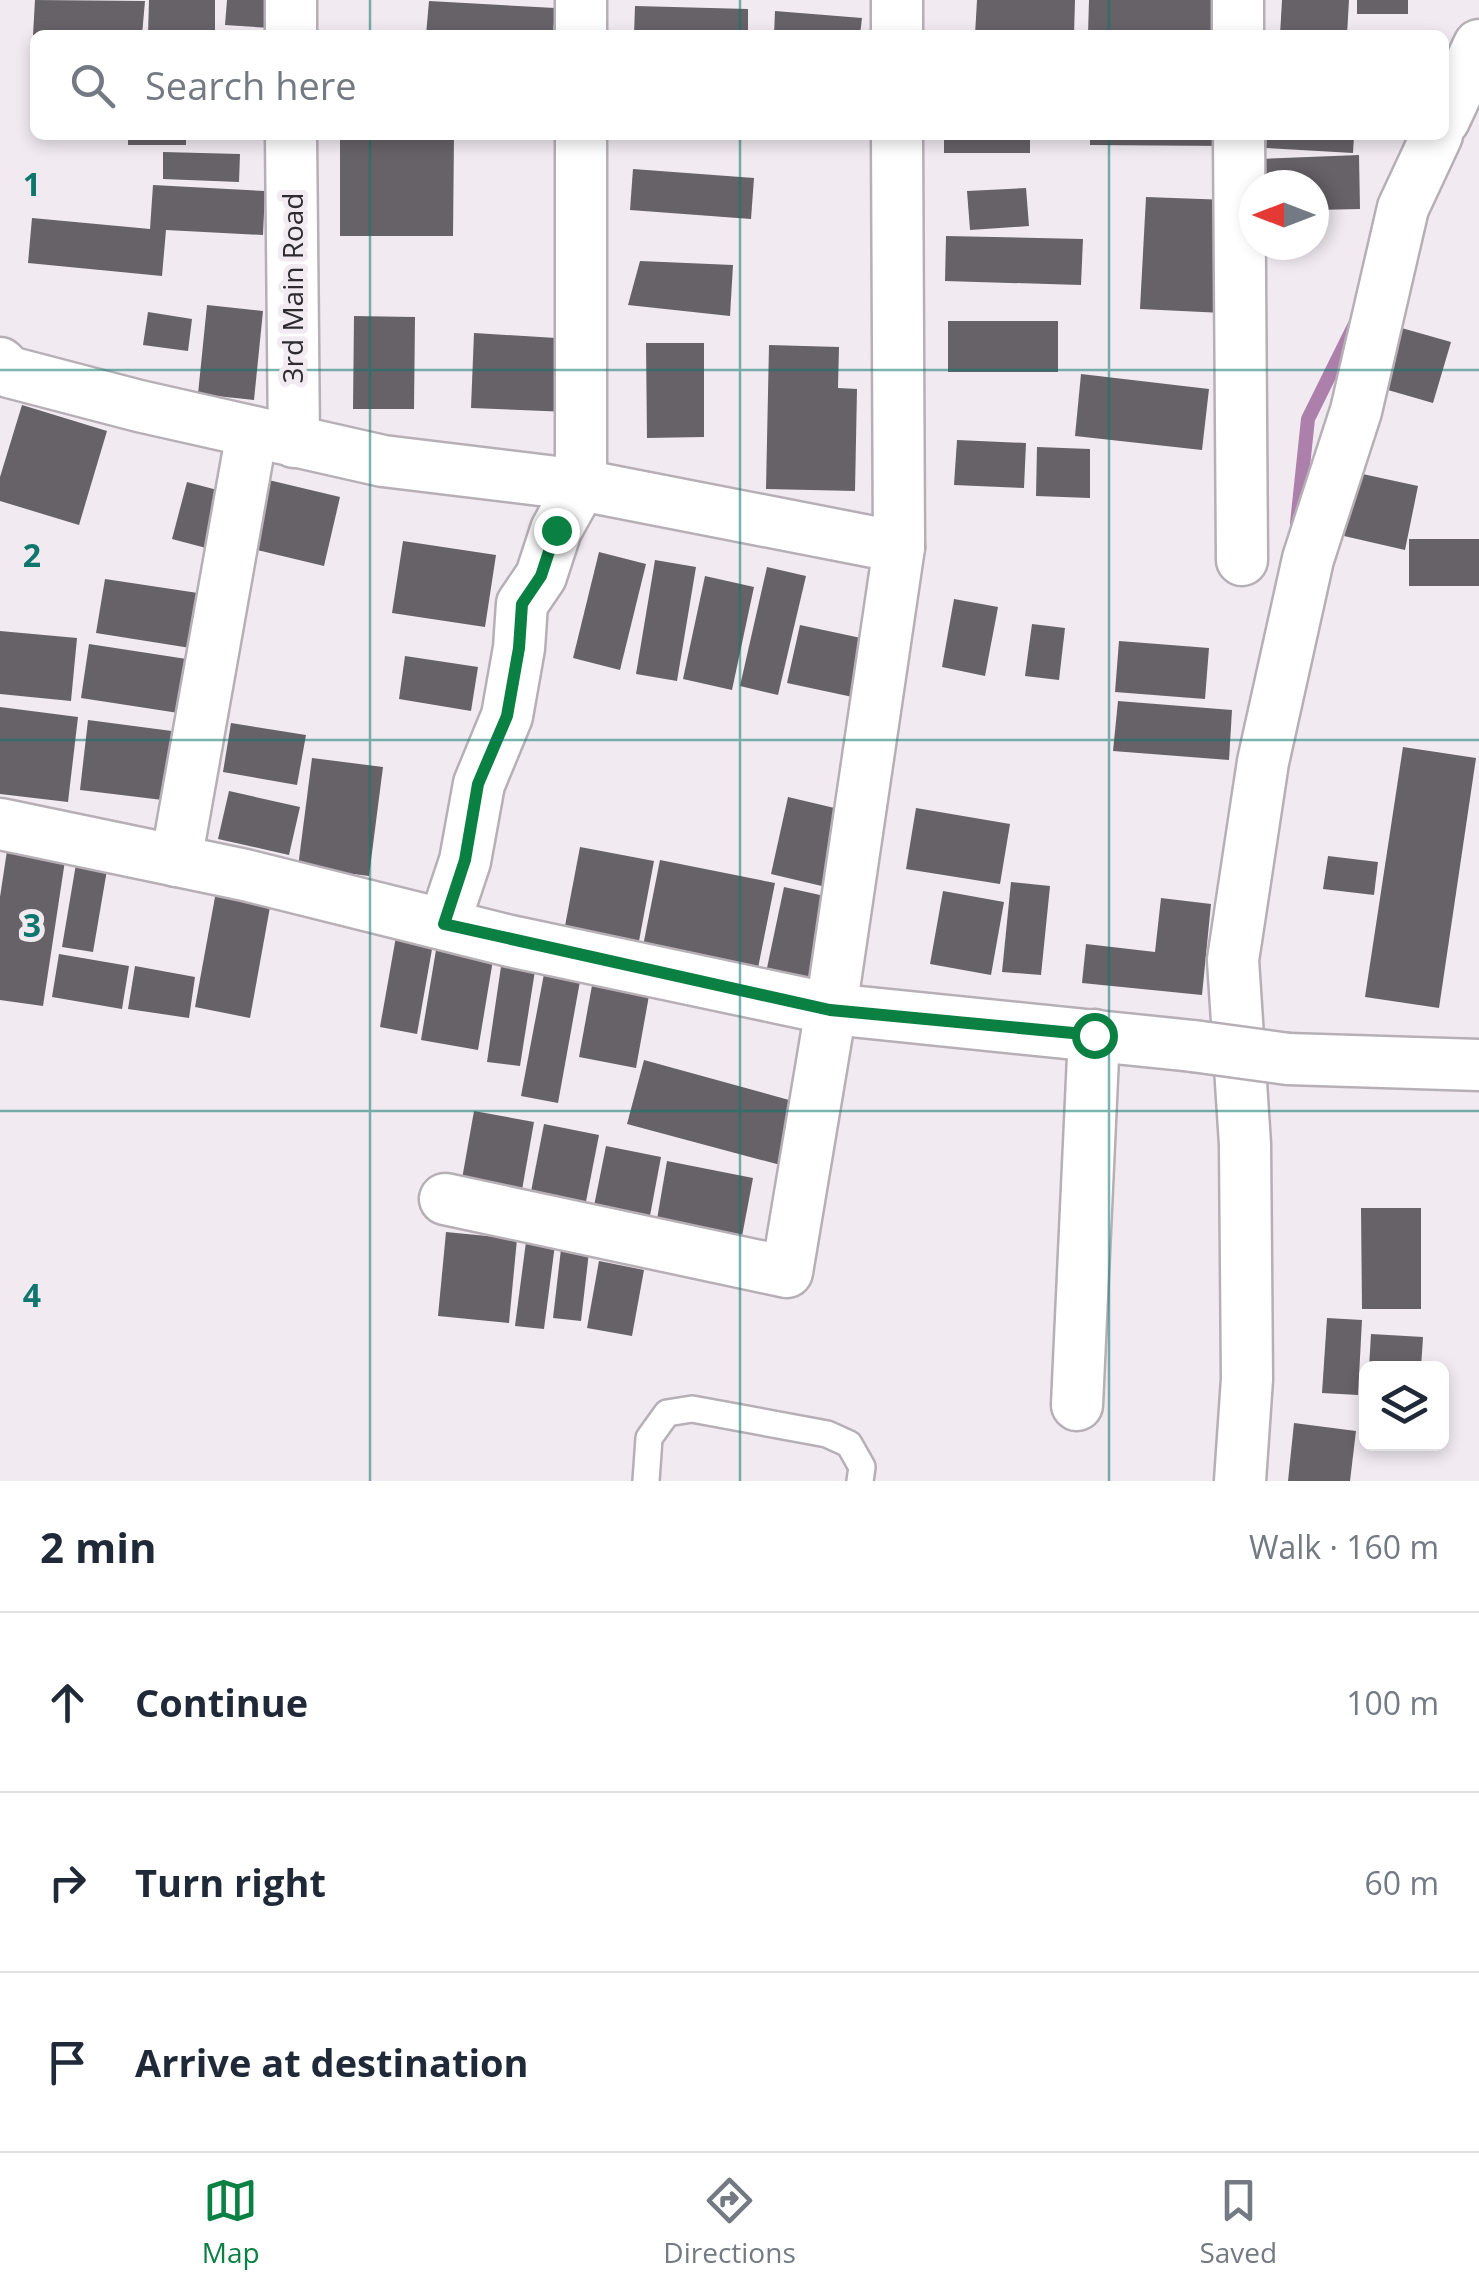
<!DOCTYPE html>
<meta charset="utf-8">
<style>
body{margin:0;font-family:"Open Sans",sans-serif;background:#f2f2f3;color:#1f2937}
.controls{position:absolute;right:30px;bottom:30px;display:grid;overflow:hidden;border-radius:15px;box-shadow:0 5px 15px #0003}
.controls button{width:90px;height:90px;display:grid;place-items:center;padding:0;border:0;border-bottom:2px solid #e0e1e3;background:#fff;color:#1f2937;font:50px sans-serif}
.compass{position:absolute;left:1239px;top:170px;width:90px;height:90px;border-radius:50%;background:#fff;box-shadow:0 5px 15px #0003;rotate:270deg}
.stop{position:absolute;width:30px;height:30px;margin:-22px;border:8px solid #0b8043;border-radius:50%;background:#fff}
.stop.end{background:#0b8043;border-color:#fff;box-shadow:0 2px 10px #0008}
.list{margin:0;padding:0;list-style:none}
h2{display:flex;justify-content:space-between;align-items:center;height:130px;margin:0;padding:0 40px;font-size:42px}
h2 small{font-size:32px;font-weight:400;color:#747a83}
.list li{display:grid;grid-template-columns:65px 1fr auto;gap:30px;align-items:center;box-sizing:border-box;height:180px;padding:0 40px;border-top:2px solid #e0e1e3}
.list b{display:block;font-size:38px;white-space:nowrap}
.list em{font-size:32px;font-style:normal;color:#747a83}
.icon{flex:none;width:55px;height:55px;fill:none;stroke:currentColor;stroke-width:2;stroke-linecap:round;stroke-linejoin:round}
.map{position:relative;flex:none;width:1479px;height:1481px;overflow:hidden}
.search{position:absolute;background:#fff;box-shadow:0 5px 15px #0003;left:30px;right:30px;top:30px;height:110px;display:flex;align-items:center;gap:25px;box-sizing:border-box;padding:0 35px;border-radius:15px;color:#747a83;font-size:38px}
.sheet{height:670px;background:#fff}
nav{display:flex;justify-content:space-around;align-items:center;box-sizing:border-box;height:140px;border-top:2px solid #e0e1e3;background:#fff;font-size:28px;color:#747a83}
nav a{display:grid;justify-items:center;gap:5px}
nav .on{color:#0b8043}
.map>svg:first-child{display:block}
</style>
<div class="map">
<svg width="1479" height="1481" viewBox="0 0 1479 1481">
<rect width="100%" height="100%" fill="#f1ebf1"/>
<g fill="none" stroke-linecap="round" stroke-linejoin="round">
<polyline stroke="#ad80ac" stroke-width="14" points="1297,523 1308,419 1354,326"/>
</g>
<g fill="#676267">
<polygon points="35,0 145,1 142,35 33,35"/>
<polygon points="149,0 215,0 215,35 148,35"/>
<polygon points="227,0 272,0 270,28 225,25"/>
<polygon points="977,0 1075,0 1074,35 975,35"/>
<polygon points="1089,0 1225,0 1224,35 1088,35"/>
<polygon points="1282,0 1349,0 1347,35 1280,35"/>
<rect x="1357" y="0" width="51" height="14"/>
<polygon points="429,1 555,8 553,35 426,35"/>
<polygon points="635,6 748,9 748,35 634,35"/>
<polygon points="775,11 862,18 860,35 774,35"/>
<rect x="128" y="135" width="58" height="10"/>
<polygon points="340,135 454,135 453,236 340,236"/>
<rect x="944" y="135" width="86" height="18"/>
<polygon points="1090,135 1229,135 1229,146 1090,145"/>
<polygon points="1267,135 1354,135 1353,153 1266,148"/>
<polygon points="163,152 240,154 239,182 163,179"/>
<polygon points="1359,155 1360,209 1314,210 1314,185 1260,185 1260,159"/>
<polygon points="633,169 754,178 751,219 630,210"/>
<polygon points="153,185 265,191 263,235 166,230 162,276 28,263 32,218 150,229"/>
<polygon points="1026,188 1029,226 970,230 967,191"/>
<polygon points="1146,197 1228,200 1223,313 1140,309"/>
<polygon points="946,236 1083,239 1081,285 945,281"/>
<polygon points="640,261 733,265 730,316 628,305"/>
<polygon points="207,305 263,311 254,400 198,394"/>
<polygon points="148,312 192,319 188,351 143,345"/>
<polygon points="354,316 415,317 414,409 353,409"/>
<rect x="948" y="321" width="110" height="51"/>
<polygon points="1391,325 1451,342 1433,403 1374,386"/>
<polygon points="474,333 572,339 568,412 471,408"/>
<polygon points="646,343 704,343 704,437 647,438"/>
<polygon points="769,345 839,347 838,388 857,389 855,491 766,489"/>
<polygon points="1081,374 1209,389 1202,450 1075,436"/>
<polygon points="22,405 107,431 79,525 0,501 0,477"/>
<polygon points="957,440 1026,443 1024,488 954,485"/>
<polygon points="1037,447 1090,449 1090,498 1036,496"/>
<polygon points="1358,473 1418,486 1405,550 1344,536"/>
<polygon points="256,477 340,497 324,566 240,546"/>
<polygon points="187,482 221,491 206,548 172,539"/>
<rect x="1409" y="539" width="70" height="47"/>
<polygon points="403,541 496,555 485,627 392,613"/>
<polygon points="599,552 646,564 620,670 573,658"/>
<polygon points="655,560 696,567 677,681 636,674"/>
<polygon points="767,567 806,576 778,695 740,686"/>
<polygon points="705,576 754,587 732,690 683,679"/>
<polygon points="105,579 211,595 203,650 96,633"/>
<polygon points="954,599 998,607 985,676 942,667"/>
<polygon points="1032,624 1065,628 1059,680 1025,676"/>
<polygon points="800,625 875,641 862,699 787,683"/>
<polygon points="0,631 77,638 71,701 0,694"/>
<polygon points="1119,641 1209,648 1205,699 1115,692"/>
<polygon points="89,644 206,662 198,716 81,698"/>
<polygon points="405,656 478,667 471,711 399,699"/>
<polygon points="1118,701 1232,710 1229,760 1113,751"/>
<polygon points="0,707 78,717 68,802 0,794"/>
<polygon points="88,720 187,733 179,802 80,790"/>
<polygon points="231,723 306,735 297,785 223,772"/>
<polygon points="1403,747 1476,758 1439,1008 1365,997"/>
<polygon points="312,758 383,767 369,876 298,867"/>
<polygon points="229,791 300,807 289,855 218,839"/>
<polygon points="788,797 843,810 826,887 771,874"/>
<polygon points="916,808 1010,824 1000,884 906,869"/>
<polygon points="8,844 66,854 43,1006 0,1000 0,897"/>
<polygon points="580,847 654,861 639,941 565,926"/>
<polygon points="1328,856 1378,862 1374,895 1323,889"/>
<polygon points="77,858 108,864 93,952 62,947"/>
<polygon points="660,860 775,883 758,968 643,946"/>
<polygon points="1011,882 1050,886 1041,975 1002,972"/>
<polygon points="217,886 272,896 250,1018 195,1007"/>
<polygon points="784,887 829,897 812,978 767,968"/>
<polygon points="943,891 1004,902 991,975 930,964"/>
<polygon points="1161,898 1211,904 1202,995 1082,983 1086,944 1155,952"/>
<polygon points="397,931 434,938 417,1034 380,1027"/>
<polygon points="437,944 494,954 478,1050 421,1040"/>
<polygon points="503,953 537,958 520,1066 487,1062"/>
<polygon points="59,954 129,966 122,1009 52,997"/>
<polygon points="546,963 582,970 558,1103 521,1096"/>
<polygon points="135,966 195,977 189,1018 128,1009"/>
<polygon points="593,980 650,990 636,1068 579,1057"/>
<polygon points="644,1060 800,1103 784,1166 627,1124"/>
<polygon points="474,1111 534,1122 522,1190 462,1179"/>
<polygon points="544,1124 599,1135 583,1217 528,1207"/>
<polygon points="606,1146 661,1157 646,1237 590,1226"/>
<polygon points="667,1161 753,1178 740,1247 655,1231"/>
<polygon points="1361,1208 1421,1208 1421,1309 1362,1309"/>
<polygon points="446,1232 517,1239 509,1323 438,1316"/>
<polygon points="527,1234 556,1237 544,1329 515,1326"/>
<polygon points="561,1249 589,1252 581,1321 553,1318"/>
<polygon points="599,1261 644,1270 632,1336 587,1328"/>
<polygon points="1327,1318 1362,1320 1358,1395 1322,1393"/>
<polygon points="1371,1334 1423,1337 1421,1368 1369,1368"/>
<polygon points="1294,1423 1356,1431 1350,1481 1288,1481"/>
</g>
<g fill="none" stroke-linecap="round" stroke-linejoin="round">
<defs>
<polyline id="lane" points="646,1481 649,1438 667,1413 692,1409 827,1434 849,1444 862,1467 860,1481"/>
<g id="street">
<polyline points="291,0 291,35"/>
<polyline points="897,0 897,35"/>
<polyline points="1238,0 1238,35"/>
<polyline points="581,35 581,0"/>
<polyline points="1444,120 1479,45"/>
<polyline points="291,135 294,442"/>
<polyline points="897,135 899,547"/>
<polyline points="1239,135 1242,560"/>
<polyline points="0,363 9,372 139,406 383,461 581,485 899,547 831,1009 787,1272 445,1199"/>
<polyline points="0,824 245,875 510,941 831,1009 1193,1046"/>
<polyline points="176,861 252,432"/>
<polyline points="444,924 465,861 479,784 507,716 519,648 522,604 541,576 556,530 581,485 581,135"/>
<polyline points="1288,1059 1479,1065"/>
<polyline points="1077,1405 1094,1035"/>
<polyline points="1240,1481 1247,1379 1245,1144 1233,960 1263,762 1308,559 1356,411 1403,208 1437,135"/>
</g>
</defs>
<use href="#lane" stroke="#b6b0b6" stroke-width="30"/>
<use href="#street" stroke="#b6b0b6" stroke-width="55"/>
<use href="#lane" stroke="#fff" stroke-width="25"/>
<use href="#street" stroke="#fff" stroke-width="50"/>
<defs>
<polyline id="street-bridge" points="1193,1046 1288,1059"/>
</defs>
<use href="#street-bridge" stroke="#b6b0b6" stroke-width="55" stroke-linecap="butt"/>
<use href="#street-bridge" stroke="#fff" stroke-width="50"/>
</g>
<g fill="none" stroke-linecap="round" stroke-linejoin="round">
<polyline stroke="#0b8043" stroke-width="12" points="556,530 541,576 522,604 519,648 507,716 478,784 465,860 444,924 830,1010 1094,1035"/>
</g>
<path fill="none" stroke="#0f766e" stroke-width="2.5" stroke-opacity="0.55" d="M370,0V35M740,0V35M1109,0V35M370,135V1481M740,135V1481M1109,135V1481M0,370H1479M0,740H1479M0,1111H1479"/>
<g text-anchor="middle" stroke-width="10" stroke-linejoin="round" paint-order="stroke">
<g font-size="28" fill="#2e2b2e" stroke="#f1ebf1">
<text transform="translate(293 288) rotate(-90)" y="10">3rd Main Road</text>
</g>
</g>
<g font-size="32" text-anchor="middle" font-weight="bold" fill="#0f766e" stroke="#f1ebf1" stroke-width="10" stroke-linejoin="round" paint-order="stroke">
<text x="32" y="196">1</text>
<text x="32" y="567">2</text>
<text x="32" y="937">3</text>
<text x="32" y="1307">4</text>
</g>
</svg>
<div class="controls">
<button><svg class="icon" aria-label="layers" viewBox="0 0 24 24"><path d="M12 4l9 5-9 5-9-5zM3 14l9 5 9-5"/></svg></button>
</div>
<svg class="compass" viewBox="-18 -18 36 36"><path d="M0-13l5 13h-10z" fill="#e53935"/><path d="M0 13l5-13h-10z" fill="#747a83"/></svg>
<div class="stop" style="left:1094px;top:1035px"></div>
<div class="stop end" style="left:556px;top:530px"></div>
<div class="search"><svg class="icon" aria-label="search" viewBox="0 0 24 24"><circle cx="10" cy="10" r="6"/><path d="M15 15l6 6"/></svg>Search here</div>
</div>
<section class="sheet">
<h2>2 min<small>Walk · 160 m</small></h2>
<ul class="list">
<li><svg class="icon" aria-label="ahead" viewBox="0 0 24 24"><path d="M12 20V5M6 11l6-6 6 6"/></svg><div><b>Continue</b></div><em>100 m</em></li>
<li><svg class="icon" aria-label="right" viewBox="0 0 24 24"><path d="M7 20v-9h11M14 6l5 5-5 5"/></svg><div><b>Turn right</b></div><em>60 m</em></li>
<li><svg class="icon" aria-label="arrive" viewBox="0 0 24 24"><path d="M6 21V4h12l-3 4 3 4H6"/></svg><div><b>Arrive at destination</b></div></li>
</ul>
</section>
<nav>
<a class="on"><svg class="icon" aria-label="map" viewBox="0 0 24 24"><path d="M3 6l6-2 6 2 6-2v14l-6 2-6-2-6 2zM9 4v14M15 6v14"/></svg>Map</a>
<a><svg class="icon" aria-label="directions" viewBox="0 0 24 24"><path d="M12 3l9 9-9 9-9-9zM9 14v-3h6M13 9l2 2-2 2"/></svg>Directions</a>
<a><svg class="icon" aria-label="saved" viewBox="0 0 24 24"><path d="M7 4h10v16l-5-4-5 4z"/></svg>Saved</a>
</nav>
